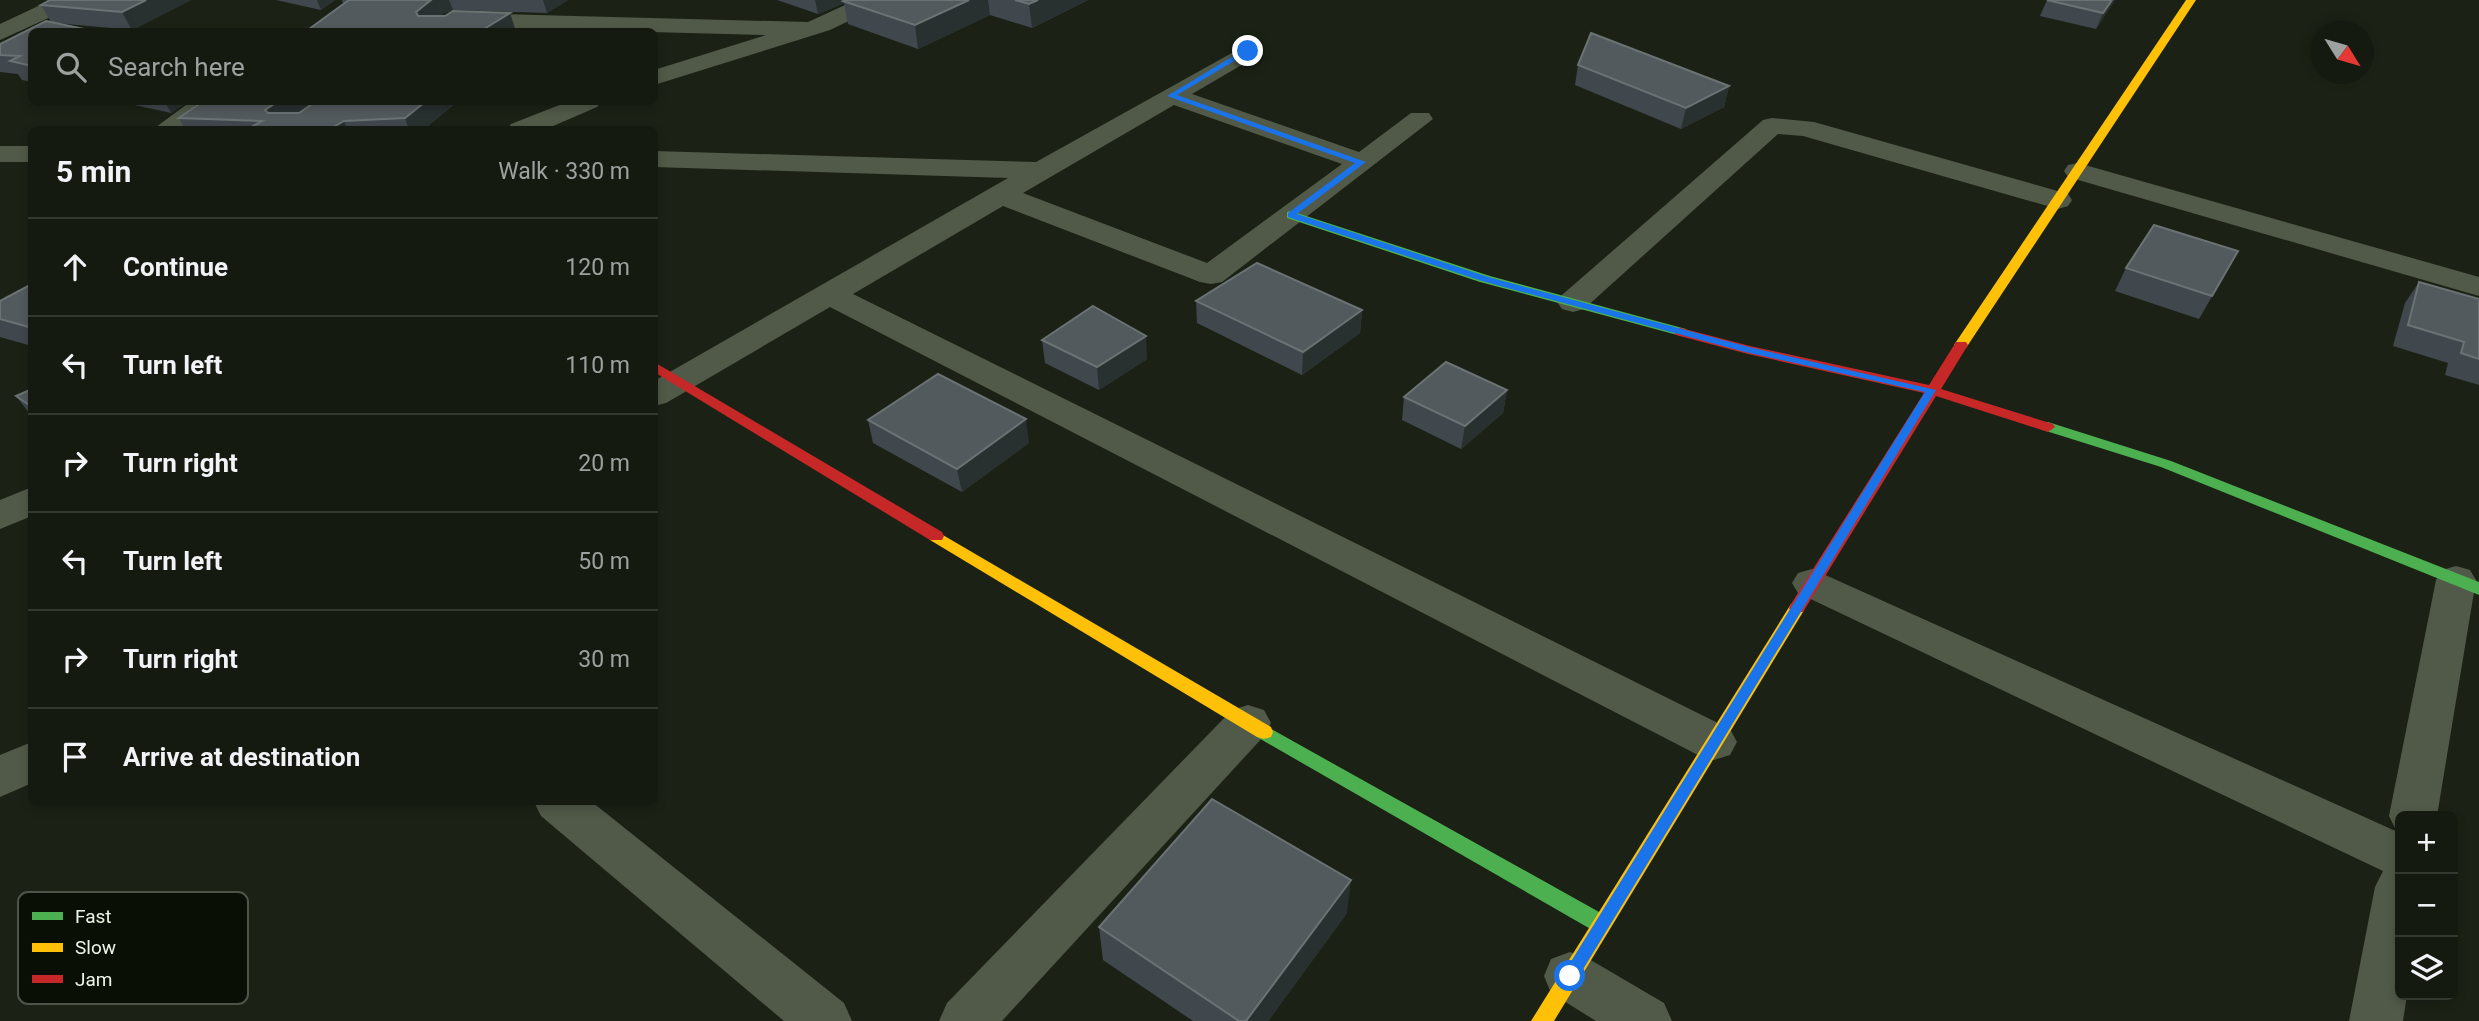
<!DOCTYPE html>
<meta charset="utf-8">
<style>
body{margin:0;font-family:Roboto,sans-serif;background:#1d2319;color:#f1f3f6}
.controls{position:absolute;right:21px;bottom:21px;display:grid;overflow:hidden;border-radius:10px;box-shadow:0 4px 10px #0003}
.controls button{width:63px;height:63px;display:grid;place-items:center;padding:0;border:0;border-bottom:2px solid #333830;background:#141a10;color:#f1f3f6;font:35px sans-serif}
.compass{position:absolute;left:2311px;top:21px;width:63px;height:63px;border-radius:50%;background:#141a10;box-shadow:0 4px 10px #0003;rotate:127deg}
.stop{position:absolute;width:21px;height:21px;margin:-16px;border:5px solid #1a73e8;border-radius:50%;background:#fff}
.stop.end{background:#1a73e8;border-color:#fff;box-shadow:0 2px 7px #0008}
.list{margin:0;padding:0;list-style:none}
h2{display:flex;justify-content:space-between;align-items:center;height:91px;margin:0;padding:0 28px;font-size:30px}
h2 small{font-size:23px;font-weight:400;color:#9da19f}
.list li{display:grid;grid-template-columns:46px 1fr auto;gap:21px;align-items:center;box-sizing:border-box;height:98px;padding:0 28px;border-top:2px solid #333830}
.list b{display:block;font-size:26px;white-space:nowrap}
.list em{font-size:23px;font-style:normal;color:#9da19f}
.icon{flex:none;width:38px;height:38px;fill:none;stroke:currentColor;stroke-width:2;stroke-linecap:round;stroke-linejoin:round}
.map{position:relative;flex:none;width:2479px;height:1021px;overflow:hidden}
.search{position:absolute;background:#141a10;box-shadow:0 4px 10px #0003;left:28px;top:28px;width:630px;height:77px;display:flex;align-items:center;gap:18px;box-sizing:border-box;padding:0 24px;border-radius:10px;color:#9da19f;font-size:26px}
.panel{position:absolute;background:#141a10;box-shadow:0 4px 10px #0003;left:28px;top:126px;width:630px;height:679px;border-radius:10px}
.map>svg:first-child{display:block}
</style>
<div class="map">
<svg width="2479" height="1021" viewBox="0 0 2479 1021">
<rect width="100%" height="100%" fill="#1b2215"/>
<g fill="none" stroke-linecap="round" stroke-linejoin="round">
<g fill="#515a49" fill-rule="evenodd">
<polygon points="51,0 80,0 77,5 0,40 0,24"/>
<polygon points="856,0 885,0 882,5 830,30 654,85 654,70 766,35 459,27 452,32 425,32 446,15 454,13 808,22"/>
<path d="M1248,44L1257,46L1260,51L1257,56L1192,94L1359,152L1411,113H1429L1433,119L1222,282L1211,284L1200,282L1003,206L853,294L1730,729L1737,742L1730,755L1714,760L1698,755L830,307L666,403L654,406V381L1008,178L654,167V151L1036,162ZM1174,105L1342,164L1207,263L1023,193Z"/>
<polygon points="190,102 219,102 183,130 152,130"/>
<polygon points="567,102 601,102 597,107 544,130 507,130 511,124"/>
<polygon points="1772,118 1814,122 2068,194 2072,200 2068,206 2058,209 1803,136 1778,134 1584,309 1573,312 1562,309 1557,302 1562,295 1763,120"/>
<rect x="0" y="146" width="32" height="16"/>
<polygon points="2078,163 2479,277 2479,296 2068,177 2064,171 2068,165"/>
<polygon points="32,487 32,516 0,529 0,500"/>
<polygon points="2456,566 2470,570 2476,580 2437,816 2400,816 2400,832 2396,830 2389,816 2436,580 2442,570"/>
<polygon points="1812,569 2400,833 2400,995 2407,995 2403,1021 2349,1021 2375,887 2383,871 1798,593 1792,583 1798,573"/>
<polygon points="1248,705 1264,710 1271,723 1264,736 1002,1021 939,1021 947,1003 1232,710"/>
<polygon points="32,742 32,783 0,797 0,755"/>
<polygon points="534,802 592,802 844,1003 852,1021 784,1021 541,816"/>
<polygon points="1570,952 1589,959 1664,1003 1672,1021 1596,1021 1551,993 1544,976 1551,959"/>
</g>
<g fill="#4caf50" fill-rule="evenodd">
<polygon points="1291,211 1490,276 1686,329 1688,332 1681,336 1480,282 1287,218 1287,212"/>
<polygon points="2048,422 2171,461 2479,582 2479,595 2161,467 2043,430 2041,427 2043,424"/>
<polygon points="1264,725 1608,917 1612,924 1608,931 1601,933 1594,931 1257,737 1255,732 1257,727"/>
</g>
<g fill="#ffc107" fill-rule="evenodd">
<polygon points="2186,0 2196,0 1968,345 1966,348 1956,348 1954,345"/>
<polygon points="936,531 1271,727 1273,732 1271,737 1264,739 1257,737 930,540 928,536 930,532"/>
<polygon points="1797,602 1803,604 1805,608 1803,612 1554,1021 1531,1021 1791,604"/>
</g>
<g fill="#c62828" fill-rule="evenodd">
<polygon points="1681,328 1750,346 1929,385 1956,342 1966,342 1968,345 1941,389 2053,424 2055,427 2048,432 1936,396 1803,612 1791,612 1789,608 1791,604 1924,393 1748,354 1676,335 1674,332 1676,329"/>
<polygon points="654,362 942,532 944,536 942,540 930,540 654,372"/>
</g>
</g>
<g fill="#40474d">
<polygon points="191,0 132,30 56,23 32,32 32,82 22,80 18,74 0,72 0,44 51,22 41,5"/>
<polygon points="276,0 335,0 321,10"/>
<polygon points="342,0 568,0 547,13 453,10 444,13 440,16 510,13 516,32 305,32 343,4"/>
<polygon points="777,0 1088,0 1032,28 990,15 918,49 848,24 844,3 818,14"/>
<polygon points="2047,0 2115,0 2096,29 2040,16"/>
<polygon points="1578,65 1729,86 1724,107 1681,129 1575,85"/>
<polygon points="121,102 187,102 171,113"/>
<polygon points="192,102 312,102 297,113 457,102 423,130 185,130 179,118 195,107"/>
<polygon points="2238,251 2199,319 2115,291 2126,268"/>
<polygon points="2419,282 2479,299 2479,385 2445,375 2448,363 2393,346 2405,303"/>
<polygon points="32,284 32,346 0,337 0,301"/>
<polygon points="1196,301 1362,310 1360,333 1302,375 1197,323"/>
<polygon points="1042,340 1147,359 1099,390 1045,363"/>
<polygon points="32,389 32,417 16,396"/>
<polygon points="1507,390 1503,413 1461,449 1402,420 1404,397"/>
<polygon points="868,420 1029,443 962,492 873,443"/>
<polygon points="1347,913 1268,1021 1193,1021 1103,960 1099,927"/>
</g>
<g fill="#293030">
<polygon points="146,0 191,0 132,30 122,12"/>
<polygon points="317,0 335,0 321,10"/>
<polygon points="431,0 449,0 453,10 444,13 423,30 416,12"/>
<polygon points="543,0 568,0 547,13"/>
<polygon points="815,0 850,0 843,1 844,3 818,14"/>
<polygon points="969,0 988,0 990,15 918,49 915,25"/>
<polygon points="1038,0 1088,0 1032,28 1029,4"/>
<polygon points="2112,0 2115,0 2096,29 2103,13"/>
<polygon points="510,13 516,32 479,32"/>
<polygon points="1729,86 1724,107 1681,129 1686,108"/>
<polygon points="165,102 187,102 171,113"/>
<polygon points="277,102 312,102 276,130 265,110"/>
<polygon points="425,102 457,102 423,130 409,130 405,118"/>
<polygon points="344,121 348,130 328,130"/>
<polygon points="1362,310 1360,333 1302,375 1303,352"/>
<polygon points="1146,336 1147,359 1099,390 1097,367"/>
<polygon points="1507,390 1503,413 1461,449 1465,426"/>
<polygon points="1026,419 1029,443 962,492 957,469"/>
<polygon points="1351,880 1347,913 1268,1021 1246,1021"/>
</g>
<g fill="#535a5e" stroke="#6b7273" stroke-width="2">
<polygon points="50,0 146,0 122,12 41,5"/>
<polygon points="349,0 431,0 416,12 418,16 445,16 453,11 510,13 479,32 305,32"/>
<polygon points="845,0 969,0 915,25 843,1"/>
<polygon points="1015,0 1038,0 1029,4"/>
<polygon points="2047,0 2112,0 2103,13"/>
<polygon points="46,21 98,32 32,32 32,66 10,61 20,56 0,55 0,44"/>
<polygon points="1591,33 1729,86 1686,108 1578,65"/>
<polygon points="200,102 277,102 265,110 268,113 299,113 315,102 425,102 405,118 344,121 328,130 246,130 262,121 179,118 202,102"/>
<polygon points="2154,225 2238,251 2212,296 2126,268"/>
<polygon points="1257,263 1362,310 1303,352 1196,301"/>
<polygon points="2419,282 2479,299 2479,359 2461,353 2464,342 2408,325"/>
<polygon points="32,284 32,328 0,319 0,301"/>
<polygon points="1093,306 1146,336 1097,367 1042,340"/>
<polygon points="1446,362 1507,390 1465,426 1404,397"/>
<polygon points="938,374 1026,419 957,469 868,420"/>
<polygon points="32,389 32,407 16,396"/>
<polygon points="1212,799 1351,880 1246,1021 1239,1021 1099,927"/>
</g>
<polygon fill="#1a73e8" points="1245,49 1251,51 1177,95 1366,162 1297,214 1488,277 1749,347 1936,390 1576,981 1570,983 1562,976 1565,971 1925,392 1745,352 1482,281 1288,217 1288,213 1355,163 1167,96"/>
<rect x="18" y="892" width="230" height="112" rx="10" fill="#090f05" stroke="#4d5448" stroke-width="2"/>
<rect x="32" y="912" width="31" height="8" fill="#4caf50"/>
<rect x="32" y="943" width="31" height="9" fill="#ffc107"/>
<rect x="32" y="975" width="31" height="8" fill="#c62828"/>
<g font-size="19" fill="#edf6e6">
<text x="75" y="923">Fast</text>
<text x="75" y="954">Slow</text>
<text x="75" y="986">Jam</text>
</g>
</svg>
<div class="controls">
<button>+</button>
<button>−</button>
<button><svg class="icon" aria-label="layers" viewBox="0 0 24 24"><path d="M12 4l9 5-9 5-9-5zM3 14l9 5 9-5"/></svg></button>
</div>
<svg class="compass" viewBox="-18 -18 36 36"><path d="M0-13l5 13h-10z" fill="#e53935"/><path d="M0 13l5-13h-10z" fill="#9da19f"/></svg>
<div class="stop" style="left:1570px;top:976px"></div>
<div class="stop end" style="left:1248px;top:51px"></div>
<div class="search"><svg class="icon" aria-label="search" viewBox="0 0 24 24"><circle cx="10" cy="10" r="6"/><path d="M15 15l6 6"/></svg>Search here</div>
<section class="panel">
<h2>5 min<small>Walk · 330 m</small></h2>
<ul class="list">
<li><svg class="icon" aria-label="ahead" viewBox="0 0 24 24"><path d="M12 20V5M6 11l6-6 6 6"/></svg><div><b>Continue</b></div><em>120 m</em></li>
<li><svg class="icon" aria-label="left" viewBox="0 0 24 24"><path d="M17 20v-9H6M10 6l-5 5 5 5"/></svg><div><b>Turn left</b></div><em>110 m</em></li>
<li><svg class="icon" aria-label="right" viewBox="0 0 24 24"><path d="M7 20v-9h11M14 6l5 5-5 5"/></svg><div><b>Turn right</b></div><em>20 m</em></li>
<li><svg class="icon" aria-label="left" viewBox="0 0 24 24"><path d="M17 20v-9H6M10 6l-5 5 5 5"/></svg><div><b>Turn left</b></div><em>50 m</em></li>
<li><svg class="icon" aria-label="right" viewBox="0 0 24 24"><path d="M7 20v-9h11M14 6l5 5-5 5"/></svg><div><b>Turn right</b></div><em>30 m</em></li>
<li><svg class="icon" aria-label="arrive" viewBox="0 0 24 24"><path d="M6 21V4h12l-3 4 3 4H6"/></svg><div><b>Arrive at destination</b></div></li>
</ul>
</section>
</div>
